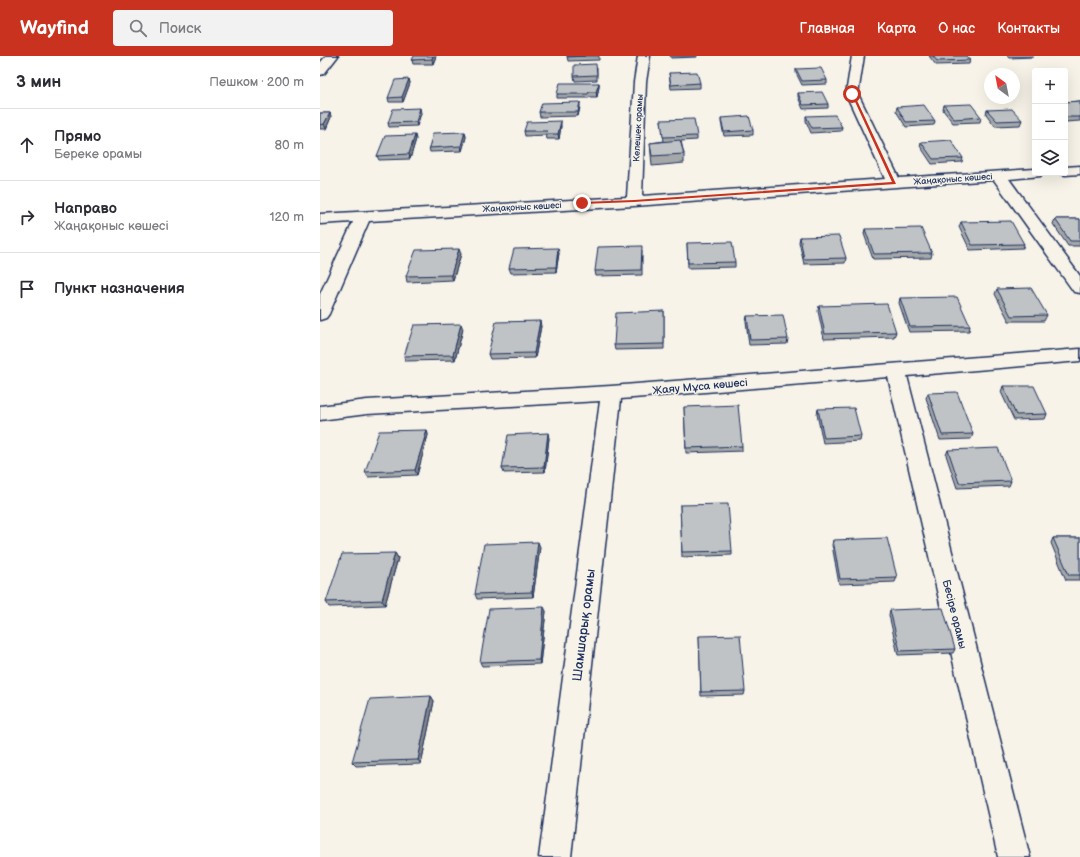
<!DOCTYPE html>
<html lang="ru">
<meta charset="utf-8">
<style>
body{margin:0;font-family:"Balsamiq Sans",sans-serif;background:#f2f2f3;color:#2b2b33}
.controls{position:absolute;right:12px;top:12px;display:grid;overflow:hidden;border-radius:4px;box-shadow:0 4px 16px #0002}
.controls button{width:36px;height:36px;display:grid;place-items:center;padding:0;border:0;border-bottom:1px solid #e1e1e2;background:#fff;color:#2b2b33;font:20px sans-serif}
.compass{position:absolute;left:664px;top:12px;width:36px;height:36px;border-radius:50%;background:#fff;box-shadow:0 4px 16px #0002;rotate:328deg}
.stop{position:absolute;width:12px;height:12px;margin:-9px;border:3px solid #c8321e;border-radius:50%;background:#fff}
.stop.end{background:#c8321e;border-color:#fff;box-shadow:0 1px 4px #0008}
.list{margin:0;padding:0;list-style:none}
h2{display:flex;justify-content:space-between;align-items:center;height:52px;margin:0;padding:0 16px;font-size:17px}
h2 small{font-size:13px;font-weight:400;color:#7c7c81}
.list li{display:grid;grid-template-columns:26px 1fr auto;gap:12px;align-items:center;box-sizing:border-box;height:72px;padding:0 16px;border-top:1px solid #e1e1e2}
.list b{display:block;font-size:15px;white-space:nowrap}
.list p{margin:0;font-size:13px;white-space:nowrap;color:#7c7c81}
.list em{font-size:13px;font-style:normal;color:#7c7c81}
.icon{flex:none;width:22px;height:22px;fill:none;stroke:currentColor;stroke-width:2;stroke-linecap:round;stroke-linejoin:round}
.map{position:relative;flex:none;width:760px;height:801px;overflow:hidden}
header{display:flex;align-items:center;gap:24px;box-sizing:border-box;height:56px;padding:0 20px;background:#c8321e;color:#fff}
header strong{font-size:19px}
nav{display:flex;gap:22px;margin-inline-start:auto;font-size:14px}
.search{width:280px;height:36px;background:#f2f2f3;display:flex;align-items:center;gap:10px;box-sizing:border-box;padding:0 14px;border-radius:4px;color:#7c7c81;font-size:15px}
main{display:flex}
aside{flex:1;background:#fff}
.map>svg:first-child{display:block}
</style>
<header>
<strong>Wayfind</strong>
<div class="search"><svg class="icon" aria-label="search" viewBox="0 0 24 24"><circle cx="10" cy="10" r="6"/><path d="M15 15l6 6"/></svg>Поиск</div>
<nav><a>Главная</a><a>Карта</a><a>О нас</a><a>Контакты</a></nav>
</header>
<main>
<aside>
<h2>3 мин<small>Пешком · 200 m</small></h2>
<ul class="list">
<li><svg class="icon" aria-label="ahead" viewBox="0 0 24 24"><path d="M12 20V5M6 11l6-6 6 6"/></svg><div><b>Прямо</b><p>Береке орамы</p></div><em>80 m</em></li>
<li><svg class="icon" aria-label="right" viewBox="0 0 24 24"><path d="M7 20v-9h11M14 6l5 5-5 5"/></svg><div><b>Направо</b><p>Жаңақоныс көшесі</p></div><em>120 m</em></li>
<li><svg class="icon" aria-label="arrive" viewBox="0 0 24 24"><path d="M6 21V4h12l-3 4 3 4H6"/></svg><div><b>Пункт назначения</b></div></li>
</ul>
</aside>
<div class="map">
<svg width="760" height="801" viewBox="0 0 760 801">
<rect width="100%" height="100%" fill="#f7f3e8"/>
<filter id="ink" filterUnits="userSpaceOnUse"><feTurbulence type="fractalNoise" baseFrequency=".025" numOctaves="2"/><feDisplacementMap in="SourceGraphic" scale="8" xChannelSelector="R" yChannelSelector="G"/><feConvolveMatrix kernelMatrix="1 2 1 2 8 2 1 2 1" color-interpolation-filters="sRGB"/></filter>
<g filter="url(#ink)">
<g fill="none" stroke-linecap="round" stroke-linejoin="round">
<defs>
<g id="minor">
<polygon points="6,0 18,0 4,18 0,19 0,7"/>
<polygon points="318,0 330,0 326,26 322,140 565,123 526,38 532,0 544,0 538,38 579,122 715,113 715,117 723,117 721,120 689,123 760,220 760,237 754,236 674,124 314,150 49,165 9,258 6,262 0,264 0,238 33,166 0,168 0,158 307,141 314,26"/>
<polygon points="760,110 760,118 745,119 739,117 745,117 745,111"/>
<polygon points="760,293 760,305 587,320 710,801 678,801 568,321 301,343 251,801 219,801 280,345 47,358 0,364 0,350 47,344 291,330"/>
</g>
</defs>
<use href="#minor" stroke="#1b2f5e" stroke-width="3"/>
<use href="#minor" fill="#f7f3e8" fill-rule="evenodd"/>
</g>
<g fill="#a5a8a9" stroke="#1b2f5e">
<polygon points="116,0 113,8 93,8 92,4"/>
<polygon points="247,0 279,0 279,4 248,5"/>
<polygon points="350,0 377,0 377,1 351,2"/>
<polygon points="609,0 647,0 650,4 649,8 616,9"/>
<polygon points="687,0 713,0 713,1 689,2"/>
<polygon points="277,12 277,24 255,25 254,20"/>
<polygon points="476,13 507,24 507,28 482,29 476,17"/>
<polygon points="349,17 380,27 380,32 351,33"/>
<polygon points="89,23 90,27 83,46 69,46 68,42"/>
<polygon points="279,27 279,31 277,41 269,41 269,42 237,42 237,38"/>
<polygon points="478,37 508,48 508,52 483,53 478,41"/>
<polygon points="760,45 760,65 745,66 745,46"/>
<polygon points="624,49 661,61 660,66 633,67 623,54"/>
<polygon points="260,51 258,60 220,61 219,56"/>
<polygon points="577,51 615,65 614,69 586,71 576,55"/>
<polygon points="667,54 702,64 700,69 675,70 666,58"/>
<polygon points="0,57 10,57 11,61 6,73 0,73"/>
<polygon points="101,57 97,70 69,71 68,67"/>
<polygon points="486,60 522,71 521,75 491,77 486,65"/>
<polygon points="401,62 433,74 433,79 404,80 401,66"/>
<polygon points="341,64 377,80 377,84 361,85 364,98 364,107 332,110 330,87 344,85"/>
<polygon points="241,70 239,83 227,83 226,79 205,80 204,75"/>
<polygon points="145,76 146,81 142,95 110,96 109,92"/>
<polygon points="96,83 90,103 59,104 57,100"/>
<polygon points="601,86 643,102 642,106 612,108 600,90"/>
<polygon points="735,163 760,163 760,190 748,190 733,168"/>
<polygon points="641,166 704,188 703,192 650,194 639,171"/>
<polygon points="545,173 612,197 611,202 553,203 544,178"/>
<polygon points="480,181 526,202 525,207 484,208 479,186"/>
<polygon points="367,187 415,206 415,211 368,212"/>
<polygon points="322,194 322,219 276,220 275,215"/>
<polygon points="239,197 236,216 191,217 189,212"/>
<polygon points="141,198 133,224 87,226 86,220"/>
<polygon points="677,233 727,259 724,265 689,265 675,238"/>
<polygon points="580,242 650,270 649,275 589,276 579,247"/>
<polygon points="499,250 576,276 574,281 504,283 498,255"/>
<polygon points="344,255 344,293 295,294 294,289"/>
<polygon points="427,260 468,283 467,288 429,289 426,265"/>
<polygon points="221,270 215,302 170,303 168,298"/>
<polygon points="143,273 135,304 85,305 84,300"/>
<polygon points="683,330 727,358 725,363 694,364 681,336"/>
<polygon points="608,337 653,378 651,383 620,384 606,342"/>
<polygon points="364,351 422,390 422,395 366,397"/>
<polygon points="498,353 541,380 540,385 503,387 497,358"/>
<polygon points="107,374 108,379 97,419 48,421 45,416"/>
<polygon points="229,382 225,416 184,417 182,412"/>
<polygon points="628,394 691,425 689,430 637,432 626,399"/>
<polygon points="360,449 412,495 412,499 362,501"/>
<polygon points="733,482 760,482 760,524 746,524 731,487"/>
<polygon points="513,484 577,521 575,526 519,528 512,489"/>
<polygon points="220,491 213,541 157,543 155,538"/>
<polygon points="75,497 78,502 65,549 9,551 6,546"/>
<polygon points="570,554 635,593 633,597 578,599 569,559"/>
<polygon points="226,555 220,608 162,610 160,606"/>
<polygon points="379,580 425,635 424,639 381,640"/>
<polygon points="111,640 114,645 101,708 36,710 32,706"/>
</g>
<g fill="#86888a" stroke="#1b2f5e">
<polygon points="113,0 116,0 113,8 112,3"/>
<polygon points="89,23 90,27 83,46 82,41"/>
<polygon points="279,27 279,31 277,41 276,36"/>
<polygon points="260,46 260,51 258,60 258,56"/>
<polygon points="100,52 101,57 97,70 96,66"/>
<polygon points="10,57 11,61 6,73 4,68"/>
<polygon points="241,65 241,70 239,83 238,78"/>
<polygon points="145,76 146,81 142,95 141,90"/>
<polygon points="95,79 96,83 90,103 89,98"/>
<polygon points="238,192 239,197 236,216 236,211"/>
<polygon points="139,193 141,198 133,224 131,219"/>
<polygon points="220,265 221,270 215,302 214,297"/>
<polygon points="141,268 143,273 135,304 133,299"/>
<polygon points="107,374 108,379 97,419 95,414"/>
<polygon points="228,377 229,382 225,416 224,411"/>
<polygon points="218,486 220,491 213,541 212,536"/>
<polygon points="75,497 78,502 65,549 62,544"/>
<polygon points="224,551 226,555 220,608 219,604"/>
<polygon points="111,640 114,645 101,708 98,704"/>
</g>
<g fill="#c0c3c5" stroke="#1b2f5e">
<polygon points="94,0 113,0 112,3 92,4"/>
<polygon points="247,0 265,0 247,1"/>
<polygon points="613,0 647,0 650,4 617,5"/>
<polygon points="276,8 277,19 254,20 254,9"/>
<polygon points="501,12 507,24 482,25 476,13"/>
<polygon points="377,16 380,27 351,29 349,17"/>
<polygon points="89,23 82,41 68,42 75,24"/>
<polygon points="240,27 279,27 276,36 269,36 268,38 237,38"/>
<polygon points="502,36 508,48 483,49 478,37"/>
<polygon points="760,45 760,61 745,61 745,46"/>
<polygon points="260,46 258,56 219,56 222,47"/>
<polygon points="651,48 661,61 634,63 624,49"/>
<polygon points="604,49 615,65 586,66 577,51"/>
<polygon points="100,52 96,66 68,67 73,53"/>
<polygon points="692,53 702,64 677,65 667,54"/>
<polygon points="0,57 10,57 4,68 0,69"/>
<polygon points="515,59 522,71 492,72 486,60"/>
<polygon points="429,60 433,74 404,76 401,62"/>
<polygon points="374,63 377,80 343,81 341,64"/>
<polygon points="241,65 238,78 226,78 227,75 204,75 207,66"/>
<polygon points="145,76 141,90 109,92 113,77"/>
<polygon points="95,79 89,98 57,100 65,80"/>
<polygon points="360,84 364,98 332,100 330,87"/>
<polygon points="631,84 643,102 613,103 601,86"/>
<polygon points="735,163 760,163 760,185 750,185"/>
<polygon points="691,165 704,188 652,189 641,166"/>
<polygon points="601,172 612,197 554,198 545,173"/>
<polygon points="519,180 526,202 484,203 480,181"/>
<polygon points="412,186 415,206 368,207 367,187"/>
<polygon points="322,190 321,214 275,215 278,191"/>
<polygon points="238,192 236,211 189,212 194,193"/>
<polygon points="139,193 131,219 86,220 96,194"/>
<polygon points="711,232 727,259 691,260 677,233"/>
<polygon points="637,241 650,270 590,271 580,242"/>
<polygon points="567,248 576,276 505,278 499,250"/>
<polygon points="344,255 344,288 294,289 296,257"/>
<polygon points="463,259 468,283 430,284 427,260"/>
<polygon points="220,265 214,297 168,298 176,266"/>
<polygon points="141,268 133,299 84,300 94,269"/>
<polygon points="683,330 714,330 727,358 696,359"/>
<polygon points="637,336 653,378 622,379 608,337"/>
<polygon points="418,349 422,390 366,392 364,351"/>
<polygon points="534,352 541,380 504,382 498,353"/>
<polygon points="107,374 95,414 45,416 59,375"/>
<polygon points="228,377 224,411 182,412 188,379"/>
<polygon points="678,392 691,425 639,427 628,394"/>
<polygon points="408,448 412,495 362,496 360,449"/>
<polygon points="567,482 577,521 520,523 513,484"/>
<polygon points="733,482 760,482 760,519 749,519"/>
<polygon points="218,486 212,536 155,538 164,488"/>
<polygon points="75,497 62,544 6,546 22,498"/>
<polygon points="224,551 219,604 160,606 169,553"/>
<polygon points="623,552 635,593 580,595 570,554"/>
<polygon points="420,579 425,635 381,636 379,580"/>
<polygon points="111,640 98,704 32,706 50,643"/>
</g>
</g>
<polygon fill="#c8321e" points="531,37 534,38 576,128 314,146 262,148 260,147 262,146 314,144 572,126"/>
<g text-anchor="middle" stroke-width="3" stroke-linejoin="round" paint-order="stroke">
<g font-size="9" fill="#1b2f5e" stroke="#f7f3e8">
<text transform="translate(318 72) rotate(-87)" y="3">Келешек орамы</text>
<text transform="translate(633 123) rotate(-4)" y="3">Жаңақоныс көшесі</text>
<text transform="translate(202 151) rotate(-3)" y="3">Жаңақоныс көшесі</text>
</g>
<g font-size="11" fill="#1b2f5e" stroke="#f7f3e8">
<text transform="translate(380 330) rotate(-5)" y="4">Жаяу Мұса көшесі</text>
<text transform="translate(635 558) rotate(76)" y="4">Бесіре орамы</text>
</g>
<g font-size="13" fill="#1b2f5e" stroke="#f7f3e8">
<text transform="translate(263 569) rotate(-83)" y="5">Шамшарық орамы</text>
</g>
</g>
</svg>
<div class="controls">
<button>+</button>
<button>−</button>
<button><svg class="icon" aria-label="layers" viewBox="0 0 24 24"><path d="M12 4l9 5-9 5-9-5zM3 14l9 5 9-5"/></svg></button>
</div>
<svg class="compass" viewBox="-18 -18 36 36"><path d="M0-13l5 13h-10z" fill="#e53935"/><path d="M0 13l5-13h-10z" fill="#7c7c81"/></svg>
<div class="stop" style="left:532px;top:38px"></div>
<div class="stop end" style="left:262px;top:147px"></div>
</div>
</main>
